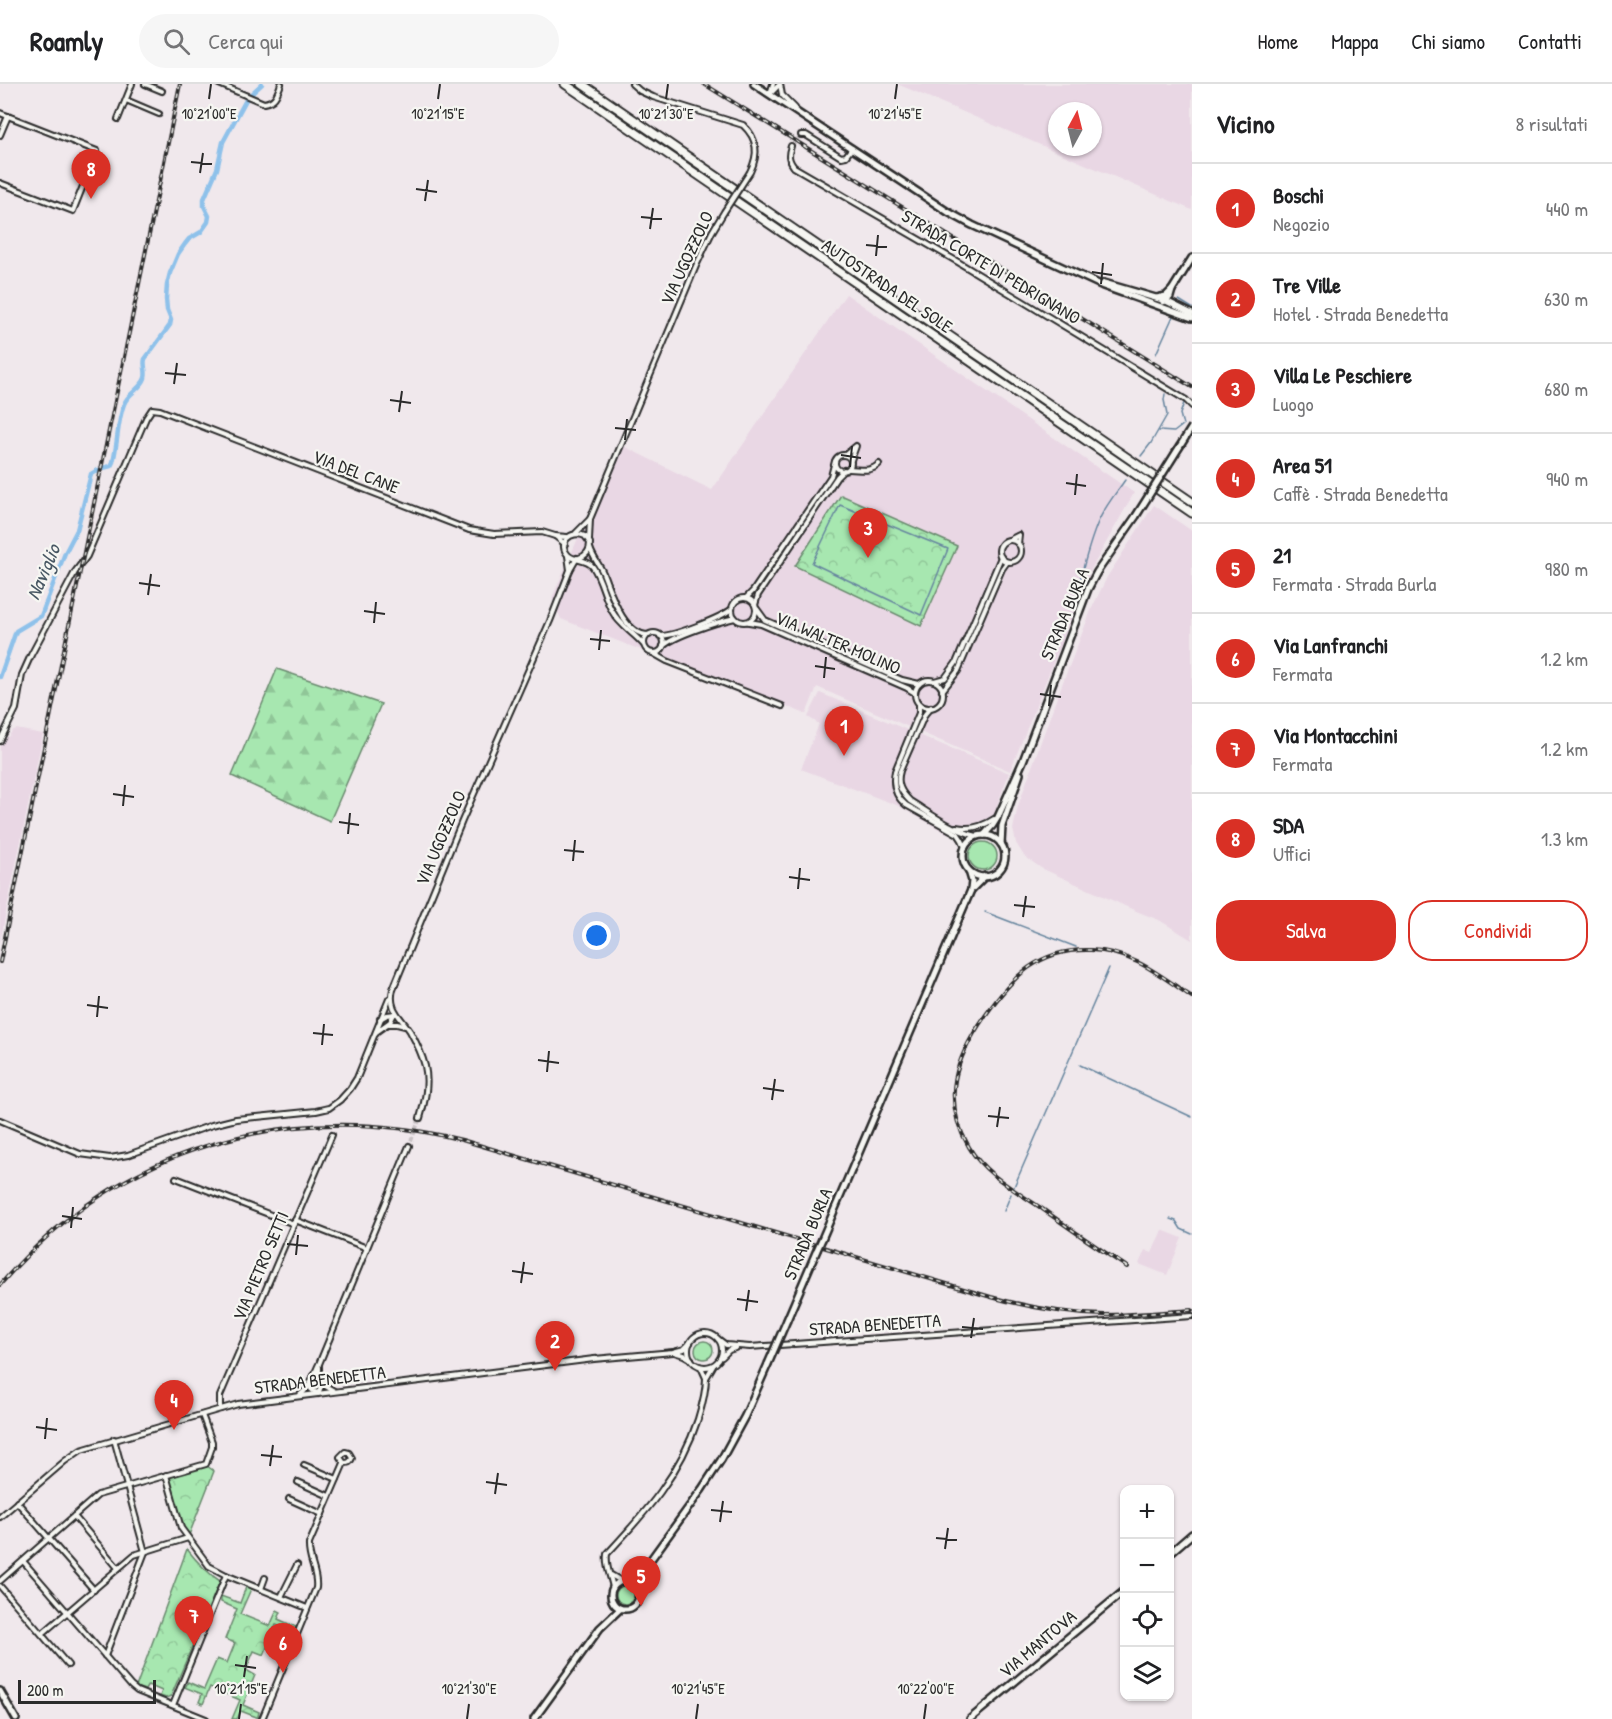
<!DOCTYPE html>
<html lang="it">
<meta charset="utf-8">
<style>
body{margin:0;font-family:"Patrick Hand",sans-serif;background:#f6f6f6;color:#202124}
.controls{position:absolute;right:18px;bottom:18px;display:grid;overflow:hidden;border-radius:12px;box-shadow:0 2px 4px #0004}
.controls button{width:54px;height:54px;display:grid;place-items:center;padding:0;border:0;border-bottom:2px solid #e0e0e0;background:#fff;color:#202124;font:30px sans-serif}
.compass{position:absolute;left:1048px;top:18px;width:54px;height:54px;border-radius:50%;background:#fff;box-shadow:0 2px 4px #0004;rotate:7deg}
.scale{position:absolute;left:18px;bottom:15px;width:138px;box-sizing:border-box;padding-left:6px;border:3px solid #2b2b2b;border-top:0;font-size:16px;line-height:21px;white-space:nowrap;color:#2b2b2b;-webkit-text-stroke:4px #f6f6f2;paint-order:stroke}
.you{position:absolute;left:597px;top:852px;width:21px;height:21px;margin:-15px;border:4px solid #fff;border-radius:50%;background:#1a73e8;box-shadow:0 0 0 9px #1a73e833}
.badge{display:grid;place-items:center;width:39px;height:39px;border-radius:50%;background:#d93025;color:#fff;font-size:20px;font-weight:700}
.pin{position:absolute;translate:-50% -50px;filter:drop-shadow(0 2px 3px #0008)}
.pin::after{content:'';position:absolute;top:32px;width:21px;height:18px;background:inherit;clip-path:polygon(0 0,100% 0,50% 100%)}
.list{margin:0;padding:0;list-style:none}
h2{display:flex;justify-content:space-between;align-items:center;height:78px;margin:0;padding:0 24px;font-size:26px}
h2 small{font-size:20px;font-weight:400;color:#757577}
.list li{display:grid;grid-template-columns:39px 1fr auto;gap:18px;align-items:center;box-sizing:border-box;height:90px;padding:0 24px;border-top:2px solid #e0e0e0}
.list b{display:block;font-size:22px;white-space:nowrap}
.list p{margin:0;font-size:20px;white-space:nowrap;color:#757577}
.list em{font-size:20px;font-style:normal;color:#757577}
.actions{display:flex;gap:12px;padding:18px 24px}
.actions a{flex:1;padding:14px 0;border:2px solid #d93025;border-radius:24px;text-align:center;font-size:21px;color:#d93025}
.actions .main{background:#d93025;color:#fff}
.icon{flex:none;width:33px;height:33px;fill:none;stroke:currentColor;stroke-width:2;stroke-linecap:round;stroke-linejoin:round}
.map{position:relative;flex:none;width:1192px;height:1635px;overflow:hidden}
header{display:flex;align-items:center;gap:36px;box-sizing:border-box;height:84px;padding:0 30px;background:#fff;border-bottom:2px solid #e0e0e0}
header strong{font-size:28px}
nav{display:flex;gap:33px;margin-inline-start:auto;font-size:21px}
.search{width:420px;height:54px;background:#f6f6f6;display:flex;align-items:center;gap:15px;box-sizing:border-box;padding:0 21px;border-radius:33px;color:#757577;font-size:22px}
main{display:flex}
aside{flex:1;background:#fff}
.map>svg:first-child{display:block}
</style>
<header>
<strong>Roamly</strong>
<div class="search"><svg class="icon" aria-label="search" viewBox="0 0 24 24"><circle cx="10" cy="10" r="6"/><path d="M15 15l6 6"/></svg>Cerca qui</div>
<nav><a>Home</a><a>Mappa</a><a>Chi siamo</a><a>Contatti</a></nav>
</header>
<main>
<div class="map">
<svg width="1192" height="1635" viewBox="0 0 1192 1635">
<defs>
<pattern id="forest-firs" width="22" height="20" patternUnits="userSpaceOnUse" patternTransform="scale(1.5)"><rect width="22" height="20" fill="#a7e7b0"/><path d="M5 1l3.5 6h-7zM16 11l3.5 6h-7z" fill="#90c698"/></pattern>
<pattern id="park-crowns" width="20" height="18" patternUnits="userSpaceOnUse" patternTransform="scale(1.5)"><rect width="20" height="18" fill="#a7e7b0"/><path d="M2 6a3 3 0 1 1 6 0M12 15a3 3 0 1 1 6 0" fill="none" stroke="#90c698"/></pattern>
</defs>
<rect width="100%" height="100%" fill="#f0e8ec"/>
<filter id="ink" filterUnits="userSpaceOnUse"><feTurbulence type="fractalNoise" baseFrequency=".0167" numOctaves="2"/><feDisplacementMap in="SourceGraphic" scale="12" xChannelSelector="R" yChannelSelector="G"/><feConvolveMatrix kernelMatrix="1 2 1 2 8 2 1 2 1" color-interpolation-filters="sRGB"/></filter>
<g filter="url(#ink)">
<g fill="#e9d7e4" fill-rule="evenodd">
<path d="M897,0H1192V126L954,24ZM1057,27H1093V63H1057Z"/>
<polygon points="846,210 1134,409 1089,489 1010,687 817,603 806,630 561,535 552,514 619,360 712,406"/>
<polygon points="1154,421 1192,447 1192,856 1159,836 1136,827 1041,784 1024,772 1016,759 1013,745 1018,722 1054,621 1092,524 1107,493"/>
<polygon points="820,609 1009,689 992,735 980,747 946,749 899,722 801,685 819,640 808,633"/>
<polygon points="16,645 43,650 0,858 0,662 5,654 9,652 12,647"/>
<polygon points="1162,1146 1182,1154 1167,1191 1139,1180 1145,1166 1152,1169"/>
</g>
<g fill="#a7e7b0" stroke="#69896e" stroke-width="1.5">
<circle cx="983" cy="772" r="14"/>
<circle cx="704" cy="1266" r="9"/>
<circle cx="625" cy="1511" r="9"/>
</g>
<polygon fill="url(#forest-firs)" stroke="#69896e" stroke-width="1.5" points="277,585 381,620 330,737 232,692"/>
<g fill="url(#park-crowns)" stroke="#69896e" stroke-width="1.5">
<polygon points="841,411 957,462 921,542 795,482"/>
<polygon points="207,1382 214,1387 189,1451 183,1444 168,1393"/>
<path d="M187,1465C197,1478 206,1488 220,1497L171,1612L166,1614L160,1612L162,1607L148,1601L145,1606L136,1603Z"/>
<polygon points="246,1503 251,1505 240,1530 270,1542 277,1526 281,1528 278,1535 296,1543 293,1547 276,1541 264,1571 254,1567 246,1586 255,1591 243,1621 259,1628 258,1632 259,1634 241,1627 237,1635 232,1635 240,1616 210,1603 203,1620 199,1618 202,1610 184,1603 186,1602 188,1598 204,1605 217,1575 227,1579 235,1559 225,1555 237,1525 221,1518 221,1512 240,1519"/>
</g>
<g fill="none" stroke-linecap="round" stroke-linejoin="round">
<g stroke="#66859e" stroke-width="1.5">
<polyline points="1179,216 1192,224"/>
<polyline points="1156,270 1174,230"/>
<polyline points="1159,347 1174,348 1183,341 1180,330 1184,319"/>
<polyline points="1141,372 1151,359 1167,331 1164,316 1165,310"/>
<polygon points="840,421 948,465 921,531 812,479"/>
<path d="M1077,508C1083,484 1089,458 1099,436C1106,421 1116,409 1125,396"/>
<polyline points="985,828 1076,863"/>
<polyline points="1080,981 1192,1033"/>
<polyline points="1013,1105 1109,884"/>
<polyline points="1004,1127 1011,1110"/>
<polyline points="1170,1135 1176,1137 1181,1145 1192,1150"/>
</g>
<g stroke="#8ec1ea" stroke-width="4.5">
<polyline points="250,11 262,0"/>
<path d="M103,384L111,382L113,378C118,359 117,338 124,320C128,309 142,304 145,294C147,287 143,281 145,275L170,241L171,236L167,226L166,215L167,201L170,189L178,170L185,160L189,155L201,148L208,138L209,132L204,122V115L217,85L223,58L247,14"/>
<polyline points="0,593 16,547 41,532 65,469 77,446 91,390 98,386"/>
</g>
<g stroke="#c9c2c5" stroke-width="4" stroke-dasharray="4 2" stroke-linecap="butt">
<polyline points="791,62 801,51"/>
<polyline points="409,1062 420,1034"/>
</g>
<defs>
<g id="street">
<polyline points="145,0 162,7"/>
<path d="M219,0L264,19C276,17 277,10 281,0"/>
<path d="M632,0L640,7L653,13L743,41C758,55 759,70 750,88"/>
<polyline points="773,0 770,10 779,1"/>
<polyline points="780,0 782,11 795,24"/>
<polyline points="126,16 159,30"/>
<polyline points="0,29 97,67 73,127 0,99"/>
<polyline points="118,35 132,0"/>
<polyline points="0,51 8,32"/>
<polyline points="801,51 806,51 841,73 846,72 852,64"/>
<path d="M791,62C788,71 788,75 794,83L958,178L1186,316L1192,322"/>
<polyline points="845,371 856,362 851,376"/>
<circle cx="843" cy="379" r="8"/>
<path d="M849,385C860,385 870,389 879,380"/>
<polyline points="590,435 696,182 712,148 724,128"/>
<polyline points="576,449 590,435 589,456"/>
<polyline points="1009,456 1019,451 1018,460"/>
<circle cx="1010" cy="467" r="11"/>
<polyline points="565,460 555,452 567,453"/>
<path d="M590,464C593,474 599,480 603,489C611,509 623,551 649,551"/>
<polyline points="568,472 570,486 577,474"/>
<path d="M579,474C586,472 590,467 590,459L585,452C570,445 557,460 568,471C575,478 586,474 593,483C602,496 604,513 612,527C619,541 634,549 644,561"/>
<circle cx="744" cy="526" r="12"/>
<polyline points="746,514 753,507 831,392 835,377"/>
<polyline points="755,521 758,511 837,393 844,386"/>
<polyline points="757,525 765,536 902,596 919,600"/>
<polyline points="749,538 761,540 907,604 915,609"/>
<circle cx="654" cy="559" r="10"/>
<path d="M660,552C675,552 720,534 732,525"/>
<path d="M663,562C676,551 717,538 735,534"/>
<polyline points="653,569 667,577 782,622"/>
<circle cx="929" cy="610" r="14"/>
<polyline points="934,597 945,594 956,579 1001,473"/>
<polyline points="942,607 958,587 1002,485 1007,478"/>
<path d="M919,620V629L895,687C892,701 895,712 906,721L958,750L962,756L965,763"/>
<path d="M931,623L925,630L900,687C896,700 901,708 910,717C931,730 952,746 977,752"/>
<polyline points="0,657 16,625 22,591 31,571 75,488 87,472 146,334 152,325 160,326 469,446 494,450 542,448 555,452"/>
<path d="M956,743C970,746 982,743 994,735"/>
<polyline points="380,935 387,931 395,930"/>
<polyline points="389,940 397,940 405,942"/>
<polyline points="376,948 390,938 395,928"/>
<path d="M420,1034C425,1017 429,1000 425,982C422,970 416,958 410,947C400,932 388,925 393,905L462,737L550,537L570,486"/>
<polyline points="0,1036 80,1070 110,1074 128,1071 212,1041 236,1035 316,1027 329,1024 340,1016 350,1005 357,994 389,915"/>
<polyline points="176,1094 294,1140"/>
<polyline points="295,1136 367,1164"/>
<circle cx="705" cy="1266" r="17"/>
<polyline points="718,1255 726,1261 750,1263 1192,1232"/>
<polyline points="674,1268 684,1271 691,1275"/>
<polyline points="722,1273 729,1266 735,1264"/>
<polyline points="319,1283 319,1291 322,1300 334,1307"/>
<polyline points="701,1283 706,1294 713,1282"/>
<polyline points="310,1299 311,1305 318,1310 322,1300"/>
<path d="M300,1311C310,1304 314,1290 319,1280L409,1062"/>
<polyline points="220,1325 220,1312 332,1051"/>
<polyline points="304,1381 337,1395"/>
<polyline points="166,1391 181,1444 209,1482 226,1491 307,1524"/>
<polyline points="298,1398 329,1412"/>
<polyline points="289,1415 322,1430"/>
<polyline points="17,1418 94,1506"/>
<polyline points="74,1432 118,1484"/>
<polyline points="0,1433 65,1377 81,1366 238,1320 594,1275 673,1268 684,1265 690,1259"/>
<polyline points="23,1477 131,1602 137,1607 206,1635"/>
<polyline points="611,1491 623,1498"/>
<polyline points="0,1497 98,1411 206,1380 212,1363 212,1358 202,1331"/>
<polyline points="0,1502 68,1581"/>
<path d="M613,1504C611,1492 605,1483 607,1470C646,1428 680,1391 698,1335C702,1322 706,1308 706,1294"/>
<polyline points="261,1505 265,1494"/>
<polyline points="281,1513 297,1481"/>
<polyline points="42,1550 134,1471 188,1454"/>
<polyline points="105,1572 145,1468 114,1355"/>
<polyline points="173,1621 226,1491"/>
<path d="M262,1635L316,1504C318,1488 308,1477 309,1460L344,1379C348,1379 350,1379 352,1374L349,1369L345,1368L340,1373L344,1379"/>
</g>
<g id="secondary">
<polyline points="754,0 948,128 972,141 1103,202 1192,234"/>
<polyline points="1104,199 1166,217 1192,230"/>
<polyline points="1157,214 1166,212 1172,206 1192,174"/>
<polyline points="1163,218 1166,217 1170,213 1172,206"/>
<polyline points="984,751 993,741 998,733 1023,677 1088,505 1097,488 1136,432"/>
<circle cx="984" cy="772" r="21"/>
<polyline points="1001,760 1002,742 1020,690"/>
<polyline points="971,806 985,792"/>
<polyline points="822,1155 971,806 972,797 969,787"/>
<polyline points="787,1236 817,1166"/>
<circle cx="625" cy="1511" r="14"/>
<polyline points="627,1498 641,1489 702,1405 721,1376 745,1332 768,1280"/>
<polyline points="0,1607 16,1635"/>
<polyline points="534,1635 600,1544 620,1525"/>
</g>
<g id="primary">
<polyline points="1170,1469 1192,1450"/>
<polyline points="970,1635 1124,1507"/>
</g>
<g id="highway">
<polyline points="565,0 1192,429"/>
<polyline points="582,0 1192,418"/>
</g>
</defs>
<use href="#street" stroke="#2b2b2b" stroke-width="8"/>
<use href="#secondary" stroke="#2b2b2b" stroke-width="10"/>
<use href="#primary" stroke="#2b2b2b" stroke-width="10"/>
<use href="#highway" stroke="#2b2b2b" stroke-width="11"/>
<use href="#street" stroke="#f6f6f2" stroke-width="4"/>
<use href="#secondary" stroke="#f6f6f2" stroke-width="5"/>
<use href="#primary" stroke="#f6f6f2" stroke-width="5"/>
<use href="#highway" stroke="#f6f6f2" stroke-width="7"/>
<defs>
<g id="rail">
<polyline points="704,0 1192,303"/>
<polyline points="0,878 180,0"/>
<path d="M1127,1183C1098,1164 1069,1144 1041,1124C1015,1106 985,1091 969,1063C940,1014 956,974 985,932C1012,893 1039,864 1091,866C1131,867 1161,892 1192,913"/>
<path d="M0,1201C117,1063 289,1013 462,1056L991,1213C1028,1223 1066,1230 1104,1231C1134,1231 1163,1228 1192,1226"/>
</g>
</defs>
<use href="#rail" stroke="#2b2b2b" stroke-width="4"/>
<use href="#rail" stroke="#f6f6f2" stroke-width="1.5" stroke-dasharray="4.5" stroke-linecap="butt"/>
<defs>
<polyline id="street-bridge" points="724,128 750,88"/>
<g id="secondary-bridge">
<polyline points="1136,432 1192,343"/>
<polyline points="817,1166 822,1155"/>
<polyline points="768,1280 787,1236"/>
</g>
</defs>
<use href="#street-bridge" stroke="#2b2b2b" stroke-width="8" stroke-linecap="butt"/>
<use href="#secondary-bridge" stroke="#2b2b2b" stroke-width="10" stroke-linecap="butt"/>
<use href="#street-bridge" stroke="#f6f6f2" stroke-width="4"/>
<use href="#secondary-bridge" stroke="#f6f6f2" stroke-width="5"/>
</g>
</g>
<path fill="none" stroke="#2b2b2b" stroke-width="2" d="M209,15L211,0M438,15L440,0M666,15L668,0M895,15L897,0M191,78L212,80M200,89L203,69M416,105L437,108M425,117L428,96M641,133L662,135M650,145L653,124M866,161L887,163M876,172L878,151M1092,188L1112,191M1101,200L1103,179M165,289L186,291M174,300L177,279M390,316L411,319M399,328L402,307M615,344L636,346M625,356L627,335M841,371L861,374M850,383L852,362M1066,399L1086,402M1075,411L1077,390M139,499L160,502M148,511L151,490M364,527L385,530M374,539L376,518M590,555L610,557M599,566L601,546M815,582L835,585M824,594L826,573M1040,610L1061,613M1049,622L1051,601M113,710L134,713M123,722L125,701M339,738L359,741M348,750L350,729M564,766L584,768M573,777L575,756M789,793L810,796M798,805L800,784M1014,821L1035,823M1023,833L1026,812M87,921L108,924M97,933L99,912M313,949L333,951M322,961L324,940M538,976L559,979M547,988L549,967M763,1004L784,1007M772,1016L775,995M988,1032L1009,1034M997,1043L1000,1023M62,1132L82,1135M71,1144L73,1123M287,1160L308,1162M296,1171L298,1151M512,1187L533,1190M521,1199L524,1178M737,1215L758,1218M746,1227L749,1206M962,1243L983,1245M971,1254L974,1234M36,1343L57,1346M45,1355L47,1334M261,1371L282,1373M270,1382L273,1361M486,1398L507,1401M495,1410L498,1389M711,1426L732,1428M720,1438L723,1417M936,1454L957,1456M945,1465L948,1444M235,1581L256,1584M244,1593L247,1572M239,1635L241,1620M467,1635L469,1620M696,1635L698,1620M924,1635L926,1620"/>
<g text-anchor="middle" stroke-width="4.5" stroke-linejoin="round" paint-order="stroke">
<g font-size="18" fill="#2b2b2b" stroke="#f6f6f2">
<text transform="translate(687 174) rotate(-65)" y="6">VIA UGOZZOLO</text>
<text transform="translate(991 183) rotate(31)" y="6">STRADA CORTE DI PEDRIGNANO</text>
<text transform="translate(887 202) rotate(34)" y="6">AUTOSTRADA DEL SOLE</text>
<text transform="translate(356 388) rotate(21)" y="6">VIA DEL CANE</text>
<text transform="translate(1065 530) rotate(-67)" y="6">STRADA BURLA</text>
<text transform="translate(838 559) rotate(23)" y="6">VIA WALTER MOLINO</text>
<text transform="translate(441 754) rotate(-67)" y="6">VIA UGOZZOLO</text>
<text transform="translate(808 1150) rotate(-67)" y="6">STRADA BURLA</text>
<text transform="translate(261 1182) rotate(-67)" y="6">VIA PIETRO SETTI</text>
<text transform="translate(875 1241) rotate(-4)" y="6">STRADA BENEDETTA</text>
<text transform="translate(320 1296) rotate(-7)" y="6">STRADA BENEDETTA</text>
<text transform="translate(1038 1560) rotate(-40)" y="6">VIA MANTOVA</text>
</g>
<g font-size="20" font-style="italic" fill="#495864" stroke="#f6f6f2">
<text transform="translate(43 488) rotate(-67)" y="7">Naviglio</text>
</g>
</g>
<g font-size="15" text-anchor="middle" fill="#2b2b2b" stroke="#f6f6f2" stroke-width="4.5" stroke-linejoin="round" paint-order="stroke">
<text x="209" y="35">10°21'00"E</text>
<text x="438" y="35">10°21'15"E</text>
<text x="666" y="35">10°21'30"E</text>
<text x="895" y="35">10°21'45"E</text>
<text x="241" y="1610">10°21'15"E</text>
<text x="469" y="1610">10°21'30"E</text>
<text x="698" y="1610">10°21'45"E</text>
<text x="926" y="1610">10°22'00"E</text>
</g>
</svg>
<div class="controls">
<button>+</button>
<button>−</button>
<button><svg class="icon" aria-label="locate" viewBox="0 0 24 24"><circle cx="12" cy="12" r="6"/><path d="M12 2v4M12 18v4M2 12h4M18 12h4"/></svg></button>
<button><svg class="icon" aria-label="layers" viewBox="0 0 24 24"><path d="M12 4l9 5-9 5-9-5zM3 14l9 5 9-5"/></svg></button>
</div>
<svg class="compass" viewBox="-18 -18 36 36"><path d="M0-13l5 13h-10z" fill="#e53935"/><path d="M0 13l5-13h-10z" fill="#757577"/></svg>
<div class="scale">200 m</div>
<div class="you"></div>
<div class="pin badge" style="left:844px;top:672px">1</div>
<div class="pin badge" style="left:555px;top:1287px">2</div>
<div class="pin badge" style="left:868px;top:474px">3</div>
<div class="pin badge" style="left:174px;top:1346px">4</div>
<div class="pin badge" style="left:641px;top:1522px">5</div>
<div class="pin badge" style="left:283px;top:1589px">6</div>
<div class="pin badge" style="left:194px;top:1562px">7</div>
<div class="pin badge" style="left:91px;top:115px">8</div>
</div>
<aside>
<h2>Vicino<small>8 risultati</small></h2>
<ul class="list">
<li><span class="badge">1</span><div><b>Boschi</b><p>Negozio</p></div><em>440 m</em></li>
<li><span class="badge">2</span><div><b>Tre Ville</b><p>Hotel · Strada Benedetta</p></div><em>630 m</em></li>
<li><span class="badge">3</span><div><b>Villa Le Peschiere</b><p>Luogo</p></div><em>680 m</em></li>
<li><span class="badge">4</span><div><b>Area 51</b><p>Caffè · Strada Benedetta</p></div><em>940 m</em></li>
<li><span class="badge">5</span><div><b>21</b><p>Fermata · Strada Burla</p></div><em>980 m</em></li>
<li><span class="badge">6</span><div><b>Via Lanfranchi</b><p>Fermata</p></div><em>1.2 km</em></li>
<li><span class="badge">7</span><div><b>Via Montacchini</b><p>Fermata</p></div><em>1.2 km</em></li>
<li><span class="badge">8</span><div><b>SDA</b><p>Uffici</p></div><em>1.3 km</em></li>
</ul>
<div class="actions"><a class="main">Salva</a><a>Condividi</a></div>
</aside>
</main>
